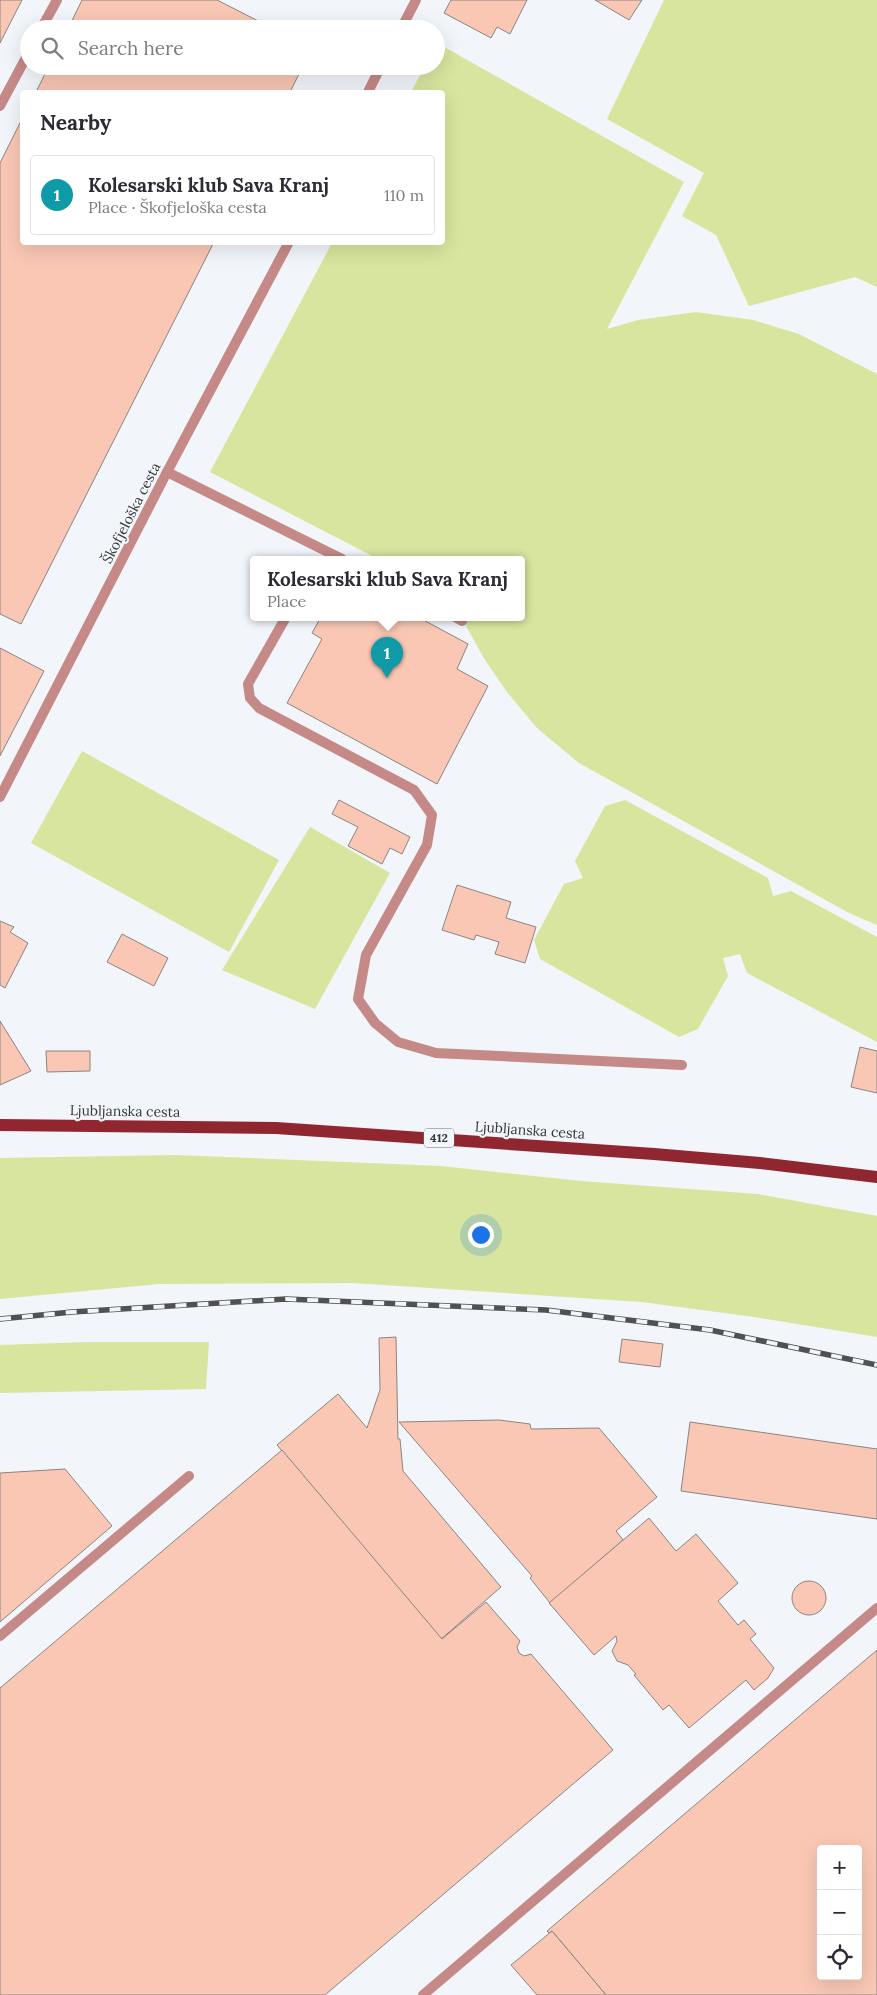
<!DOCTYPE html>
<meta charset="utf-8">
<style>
body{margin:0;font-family:Lora,serif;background:#f2f2f3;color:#2b2b33}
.controls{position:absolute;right:15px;bottom:15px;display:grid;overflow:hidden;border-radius:5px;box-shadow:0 5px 20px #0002}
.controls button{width:45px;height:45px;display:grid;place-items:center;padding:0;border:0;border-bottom:1px solid #e1e1e2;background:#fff;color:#2b2b33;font:25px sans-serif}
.you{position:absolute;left:480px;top:1234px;width:18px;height:18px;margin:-12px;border:4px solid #fff;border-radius:50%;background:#1a73e8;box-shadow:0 0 0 8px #1a73e833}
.badge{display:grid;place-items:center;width:32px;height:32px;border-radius:50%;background:#0f766e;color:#fff;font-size:16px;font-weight:700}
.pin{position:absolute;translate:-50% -41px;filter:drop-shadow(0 1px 2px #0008)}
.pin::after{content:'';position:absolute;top:26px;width:18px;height:15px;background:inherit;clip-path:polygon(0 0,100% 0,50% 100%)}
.popup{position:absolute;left:250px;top:556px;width:275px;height:65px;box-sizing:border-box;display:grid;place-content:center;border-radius:5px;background:#fff;filter:drop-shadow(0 1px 4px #0005);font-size:16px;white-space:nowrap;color:#7c7c81}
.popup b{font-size:19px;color:#2b2b33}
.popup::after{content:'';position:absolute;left:50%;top:100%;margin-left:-10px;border:10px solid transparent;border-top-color:#fff}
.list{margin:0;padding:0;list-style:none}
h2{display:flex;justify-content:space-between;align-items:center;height:65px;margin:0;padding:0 20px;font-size:21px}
h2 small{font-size:16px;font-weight:400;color:#7c7c81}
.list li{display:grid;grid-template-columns:32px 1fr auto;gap:15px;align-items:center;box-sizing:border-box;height:80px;margin:0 10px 10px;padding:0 10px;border:1px solid #e1e1e2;border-radius:5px}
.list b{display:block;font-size:19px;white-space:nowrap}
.list p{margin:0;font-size:16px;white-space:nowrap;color:#7c7c81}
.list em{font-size:16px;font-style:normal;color:#7c7c81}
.icon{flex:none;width:28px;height:28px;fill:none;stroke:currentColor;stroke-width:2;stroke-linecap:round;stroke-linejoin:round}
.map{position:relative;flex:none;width:877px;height:1995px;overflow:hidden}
.search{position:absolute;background:#fff;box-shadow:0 5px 20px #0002;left:20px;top:20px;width:425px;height:55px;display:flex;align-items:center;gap:12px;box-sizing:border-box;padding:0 18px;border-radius:28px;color:#7c7c81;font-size:19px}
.panel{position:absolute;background:#fff;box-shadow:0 5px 20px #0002;left:20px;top:90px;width:425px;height:155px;border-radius:5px}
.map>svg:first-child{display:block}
</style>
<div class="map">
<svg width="877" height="1995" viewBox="0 0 877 1995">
<rect width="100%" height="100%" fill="#f2f5f9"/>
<g fill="#d7e59e">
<polygon points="664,0 877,0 877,287 855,277 749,306 716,235 682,216 704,173 607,119"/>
<polygon points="437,43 684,182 607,329 638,320 696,312 753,320 799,334 877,374 877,925 849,913 579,763 537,728 507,692 485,660 461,617 521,617 521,559 378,559 210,472 332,243 442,242 442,92 411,92 425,66 436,66"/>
<polygon points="82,751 279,860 229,952 31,843"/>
<polygon points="625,800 768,878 773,896 791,891 877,937 877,1042 747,973 740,954 723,958 728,976 698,1029 679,1037 540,959 534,940 564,884 583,878 575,861 605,806"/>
<polygon points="310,827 390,873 315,1009 222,970"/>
<polygon points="176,1155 441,1166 581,1181 758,1194 877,1216 877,1337 754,1317 642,1302 353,1283 159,1284 0,1299 0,1158"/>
<polygon points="89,1342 209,1342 206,1389 0,1393 0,1345"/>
</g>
<g fill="#f9c7b4" stroke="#8a8584" fill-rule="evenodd">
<polygon points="0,0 22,0 0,43"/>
<polygon points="82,0 217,0 274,29 68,29"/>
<polygon points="451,0 527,0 510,34 497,27 491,38 444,13"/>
<polygon points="595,0 642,0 629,20"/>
<polygon points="49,66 303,66 290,92 36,92"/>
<polygon points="22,119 22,242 214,242 21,624 0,614 0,163"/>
<polygon points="321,617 418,617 468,644 457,669 488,686 437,784 287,703 322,639 312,633"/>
<polygon points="0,648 44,671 0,756"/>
<polygon points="339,800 410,837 402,854 390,848 382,864 348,846 358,827 332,814"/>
<polygon points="457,885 511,902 506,918 536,927 525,963 495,954 499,942 476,935 474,940 442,930"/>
<polygon points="0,921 14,927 10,932 28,943 5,988 0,985"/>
<polygon points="122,934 168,958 154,986 107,962"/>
<polygon points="0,1021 31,1071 0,1085"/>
<polygon points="860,1047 877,1051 877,1093 851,1087"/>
<polygon points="46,1051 90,1051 90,1071 47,1072"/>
<polygon points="396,1337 398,1439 400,1439 403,1471 501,1587 440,1640 277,1445 338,1394 367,1428 380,1390 379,1338"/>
<polygon points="622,1339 663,1344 660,1367 619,1362"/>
<polygon points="499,1420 530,1424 531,1429 599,1428 657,1497 616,1531 623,1540 550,1603 530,1578 532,1576 399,1422"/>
<polygon points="690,1422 877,1449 877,1519 681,1491"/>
<polygon points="282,1450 442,1639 486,1602 520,1641 517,1647 519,1653 524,1656 531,1654 613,1750 325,1995 0,1995 0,1688"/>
<polygon points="65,1469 112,1526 0,1622 0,1473"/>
<polygon points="649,1518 676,1551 696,1534 738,1583 718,1601 738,1625 744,1620 756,1634 750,1639 774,1668 768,1678 754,1690 746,1680 689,1728 669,1705 663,1710 634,1675 636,1674 628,1665 617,1661 612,1651 617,1641 616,1636 594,1655 549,1603"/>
<circle cx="809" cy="1598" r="17"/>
<path d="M877,1650V1995H606L552,1931L549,1933L547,1931ZM821,1849H858V1976H821Z"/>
<polygon points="552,1931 606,1995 537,1995 511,1965"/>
</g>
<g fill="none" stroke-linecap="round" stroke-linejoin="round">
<g stroke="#c58988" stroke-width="10">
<polyline points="41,29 57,0"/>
<polyline points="0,106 29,52"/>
<polyline points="167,472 342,559"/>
<polyline points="286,617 248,684 250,698 259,708 414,790 432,815 427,845 366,955 358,999 375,1023 398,1042 436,1053 682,1065"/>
<polyline points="455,617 462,621"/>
<polyline points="0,1636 189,1476"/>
<polyline points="423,1995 877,1608"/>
</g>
<g stroke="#c58988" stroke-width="10">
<polyline points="401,29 416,0"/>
<polyline points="368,92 381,66"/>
<polyline points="0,797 167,472 289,242"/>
</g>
<polyline stroke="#902630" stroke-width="12" points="0,1125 276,1128 654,1154 760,1163 877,1177"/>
<defs>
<polyline id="rail" points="0,1319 72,1312 286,1299 546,1310 710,1330 877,1365"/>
</defs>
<use href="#rail" stroke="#505153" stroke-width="5.5"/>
<use href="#rail" stroke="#f2f5f9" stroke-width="4" stroke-dasharray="11" stroke-linecap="butt"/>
</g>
<g text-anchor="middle" stroke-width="4.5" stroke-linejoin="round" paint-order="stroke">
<rect fill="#f2f5f9" stroke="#6f7173" stroke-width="1" x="424" y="1128.5" width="30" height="19" rx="4"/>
<g font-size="12" font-weight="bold" fill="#37383a">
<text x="439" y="1142">412</text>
</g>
<g font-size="14" fill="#37383a" stroke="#f2f5f9">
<text transform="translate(131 513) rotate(-63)" y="5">Škofjeloška cesta</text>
<text transform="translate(125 1111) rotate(1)" y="5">Ljubljanska cesta</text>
<text transform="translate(530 1130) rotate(4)" y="5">Ljubljanska cesta</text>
</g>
</g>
</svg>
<div class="controls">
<button>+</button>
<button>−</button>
<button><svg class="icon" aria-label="locate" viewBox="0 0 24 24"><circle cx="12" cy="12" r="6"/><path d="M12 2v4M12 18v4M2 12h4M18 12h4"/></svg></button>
</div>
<div class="you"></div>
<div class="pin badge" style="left:387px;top:678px;background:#0f9aa8">1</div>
<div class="popup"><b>Kolesarski klub Sava Kranj</b>Place</div>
<div class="search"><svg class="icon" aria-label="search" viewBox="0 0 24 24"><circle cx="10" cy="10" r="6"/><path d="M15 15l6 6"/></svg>Search here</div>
<section class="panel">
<h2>Nearby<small></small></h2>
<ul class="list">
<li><span class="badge" style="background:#0f9aa8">1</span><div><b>Kolesarski klub Sava Kranj</b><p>Place · Škofjeloška cesta</p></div><em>110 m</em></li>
</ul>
</section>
</div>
